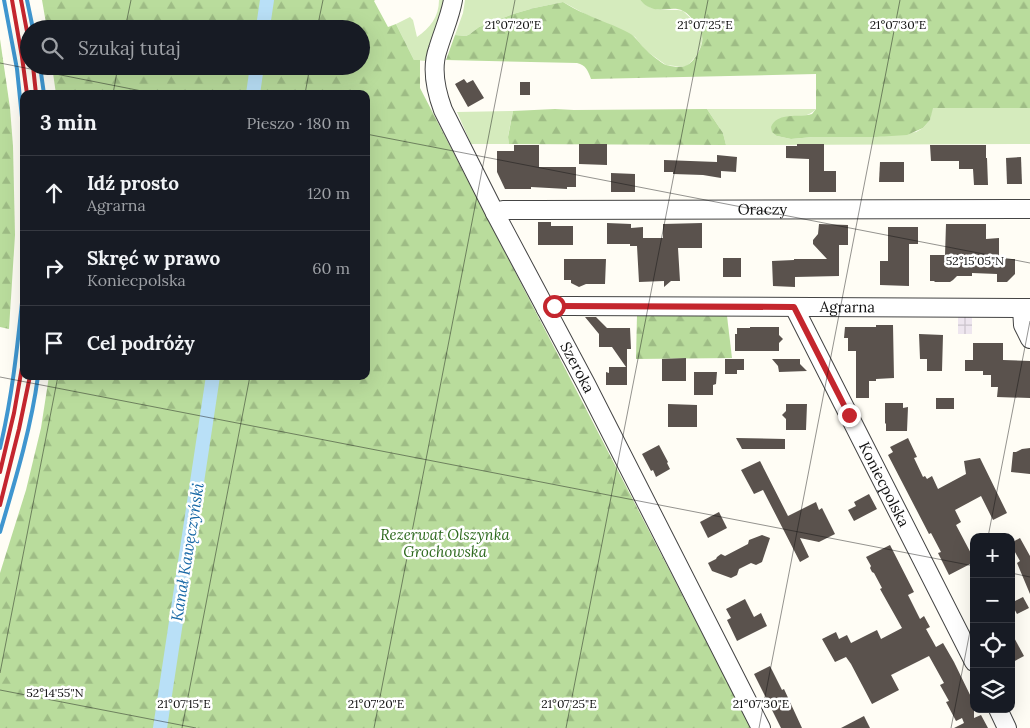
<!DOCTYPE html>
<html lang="pl">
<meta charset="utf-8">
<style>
body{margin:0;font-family:Lora,serif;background:#242831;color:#f1f3f6}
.controls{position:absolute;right:15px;bottom:15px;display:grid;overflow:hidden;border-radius:10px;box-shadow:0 5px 20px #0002}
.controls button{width:45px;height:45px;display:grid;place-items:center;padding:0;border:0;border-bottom:1px solid #363941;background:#171b24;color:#f1f3f6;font:25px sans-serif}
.stop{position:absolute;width:15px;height:15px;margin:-11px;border:4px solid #c4262e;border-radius:50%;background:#fff}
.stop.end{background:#c4262e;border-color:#fff;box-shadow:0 1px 5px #0008}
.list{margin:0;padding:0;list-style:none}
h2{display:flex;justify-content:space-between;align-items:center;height:65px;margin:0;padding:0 20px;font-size:21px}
h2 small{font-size:16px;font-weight:400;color:#9ea1a6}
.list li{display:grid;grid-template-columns:32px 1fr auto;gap:15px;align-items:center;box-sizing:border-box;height:75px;padding:0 20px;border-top:1px solid #363941}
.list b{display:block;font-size:19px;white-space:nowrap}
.list p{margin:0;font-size:16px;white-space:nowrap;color:#9ea1a6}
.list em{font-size:16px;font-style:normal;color:#9ea1a6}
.icon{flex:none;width:28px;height:28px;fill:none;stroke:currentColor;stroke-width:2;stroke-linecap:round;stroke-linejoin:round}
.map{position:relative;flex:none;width:1030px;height:728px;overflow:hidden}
.search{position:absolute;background:#171b24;box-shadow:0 5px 20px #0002;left:20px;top:20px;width:350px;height:55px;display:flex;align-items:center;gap:12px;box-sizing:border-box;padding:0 18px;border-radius:28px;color:#9ea1a6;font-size:19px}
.panel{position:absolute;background:#171b24;box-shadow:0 5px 20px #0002;left:20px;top:90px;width:350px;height:290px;border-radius:10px}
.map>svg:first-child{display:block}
</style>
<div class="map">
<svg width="1030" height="728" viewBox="0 0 1030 728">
<defs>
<pattern id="industrial-grid" width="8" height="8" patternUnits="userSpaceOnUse" patternTransform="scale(1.25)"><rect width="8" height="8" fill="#eee6ef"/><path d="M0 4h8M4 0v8" fill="none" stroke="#cbc4cc"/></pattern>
<pattern id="forest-firs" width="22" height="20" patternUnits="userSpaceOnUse" patternTransform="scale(1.25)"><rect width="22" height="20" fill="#b9dc9c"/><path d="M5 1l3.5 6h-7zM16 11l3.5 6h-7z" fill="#9ebc85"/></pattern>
</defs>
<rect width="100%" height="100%" fill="#fffdf5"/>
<rect fill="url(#industrial-grid)" x="958" y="317" width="14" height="17"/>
<g fill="#d5ebbd">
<path d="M439,0H446C440,21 431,40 426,61L414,60L396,24L410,17L413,20L417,37C430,28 439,17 439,0Z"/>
<polygon points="465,0 640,0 642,2 651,8 660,10 678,10 683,11 697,24 701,31 703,36 701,46 696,56 687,66 684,67 666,65 645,50 635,37 585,14 563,2 534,8 513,14 479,27 470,34 466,36 455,35 463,13"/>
<path d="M932,108H1030V144L726,145L723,133L707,109H816C808,117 802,116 791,116L777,136L791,139L813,137H876L916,132L923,128L930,120Z"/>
<polygon points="513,111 508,136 509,144 471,144 457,112"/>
</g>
<g fill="url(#forest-firs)">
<polygon points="42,0 375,0 374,1 388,27 396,24 414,60 420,60 420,88 751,728 0,728 0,573 26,490 41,428 49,376 366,376 366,94 56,94 52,66 361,66 361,29 47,29"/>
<path d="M640,0H1030V108H933L930,120L923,128L907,135L876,137H813L791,139L777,136L772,132L771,127C777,113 794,117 808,115L812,114L816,109V74L591,79C588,71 586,65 577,63L446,60L455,35L466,36L470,34L479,27L513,14L534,8L563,2C570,6 578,11 586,14C600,21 615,25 629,33C636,37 639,43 645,49C649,53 661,63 666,65C670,66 681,68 685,66C692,64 697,55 700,49C704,40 703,32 697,24C693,20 688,13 683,11C670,4 656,18 640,0Z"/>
<polygon points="0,39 10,108 13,146 15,235 9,329 0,327"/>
<polygon points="555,109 574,110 707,109 723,133 726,145 509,144 508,137 513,111"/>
<polygon points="637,315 727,316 732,358 636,359"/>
</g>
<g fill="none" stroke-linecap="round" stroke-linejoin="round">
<g stroke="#3f96cf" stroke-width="4">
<polyline points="4,0 17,69 24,137"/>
<polyline points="27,0 33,29"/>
<polyline points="40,66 44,94"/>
<path d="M0,448C13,394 18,340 24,284"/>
<path d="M0,532C15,481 31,429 38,376"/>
</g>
<g stroke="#b9e0f7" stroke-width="14">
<polyline points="263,27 267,0"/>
<polyline points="253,94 257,66"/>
<polyline points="160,728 213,376"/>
</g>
</g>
<g fill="#5a524d">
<polygon points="464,79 467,83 473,80 484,98 468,107 455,84"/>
<rect x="520" y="82" width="10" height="13"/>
<polygon points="579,144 607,144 607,165 579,164"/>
<polygon points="797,144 824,144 824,171 836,171 836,192 809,192 809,159 786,158 786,146 797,146"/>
<polygon points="514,145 539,145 539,167 576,167 576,187 567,187 567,189 531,187 531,189 505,189 497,172 497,151 514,151"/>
<polygon points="930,145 986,145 986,158 987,158 988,185 974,185 973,169 959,169 959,161 931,161"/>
<polygon points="717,155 737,157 736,172 721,171 721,178 703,175 673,174 673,172 664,172 664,160 717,162"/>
<polygon points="1021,157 1022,184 1007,184 1006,158"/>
<polygon points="880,162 904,162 904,182 879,182"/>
<polygon points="611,173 635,174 635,192 611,192"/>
<polygon points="538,222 551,222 551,226 573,226 573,245 538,245"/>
<polygon points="607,223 631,224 631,228 643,227 643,238 663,238 663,224 702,223 702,248 678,248 680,281 671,281 664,287 664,281 639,282 637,246 630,246 630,244 607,244"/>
<polygon points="819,224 848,225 848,245 839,245 839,276 795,277 795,287 773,286 772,261 794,260 794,259 827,259 813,244 813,240 818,234"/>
<polygon points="946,224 986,224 986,239 999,238 999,259 1015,259 1015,274 1007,282 997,282 997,274 972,273 972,276 957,276 953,280 950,282 935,282 934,281 930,281 930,255 945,255"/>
<polygon points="888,227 918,227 918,244 909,244 909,286 880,285 880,261 888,261"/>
<rect x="723" y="258" width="18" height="19"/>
<polygon points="564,259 606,259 605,284 586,284 579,287 571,283 571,280 564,280"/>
<polygon points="585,317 596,317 607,328 630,328 631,349 627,349 627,385 606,385 606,372 609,373 609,367 626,367 612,347 599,347 599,334"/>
<polygon points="876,325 893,325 894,378 876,379 876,381 869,381 869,398 856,398 856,351 848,351 848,338 844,338 845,327 876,327"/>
<polygon points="750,327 779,327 779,335 783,339 779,343 779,351 735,351 735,334 737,334 737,328 750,328"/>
<polygon points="919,334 943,335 942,371 927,371 927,359 920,359"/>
<polygon points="973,343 1003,343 1003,360 1030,361 1030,398 997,397 998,387 991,387 991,375 983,375 983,371 965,371 965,360 973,360"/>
<polygon points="686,358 686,381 662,381 662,359"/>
<polygon points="725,359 744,359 744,370 737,370 737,374 725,374"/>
<polygon points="772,359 800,359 800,364 807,371 779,372 778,366"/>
<polygon points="694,372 717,372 716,384 713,385 713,395 694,395"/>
<rect x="936" y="398" width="18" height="11"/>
<polygon points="885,403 903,403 903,408 908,407 907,431 886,431 886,424 885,423"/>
<polygon points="668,404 697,405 697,427 668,427"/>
<polygon points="786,404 807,404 806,430 786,430 786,419 782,415 786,411"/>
<polygon points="736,438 785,439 785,449 742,449"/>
<polygon points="908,438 917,457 914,458 923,477 925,476 927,479 932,476 938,489 966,474 964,461 980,458 1007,513 993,520 981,496 955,510 961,522 956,525 974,559 974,562 949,575 938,553 941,552 931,533 929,534 888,455 893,452 890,447"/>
<polygon points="659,445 668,462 667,463 670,469 656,477 653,470 651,471 642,454"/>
<polygon points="1030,448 1030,474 1011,472 1013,452 1016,452 1022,449"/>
<polygon points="760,461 788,516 816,502 819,510 822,508 835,534 819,542 800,538 809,557 800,562 763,490 754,494 741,470"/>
<polygon points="869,494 877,509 854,521 848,510 856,506 854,502"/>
<polygon points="719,512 727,528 708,538 700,522"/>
<polygon points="762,535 770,538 762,562 756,565 751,563 739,569 737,575 731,578 712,571 708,563 716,559 717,557 721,554 725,556 748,544 749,540"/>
<polygon points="1020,538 1030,556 1030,594 1017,563 1020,561 1011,545 1011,543"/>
<polygon points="890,545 914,592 908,595 920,619 924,616 930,627 926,629 936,647 943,643 954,662 974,703 974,718 981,715 988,728 954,728 964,723 962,718 956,721 946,702 949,701 940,685 944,683 929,656 891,675 899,690 872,704 851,664 846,657 835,662 822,639 836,632 839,639 847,635 851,643 877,630 881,639 902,628 880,589 882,588 874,573 872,572 870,568 871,566 866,557"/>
<polygon points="1023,597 1029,608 1017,614 1011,603"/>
<polygon points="745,599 754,617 761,613 767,626 737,641 727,620 731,618 726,609"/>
<polygon points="1011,632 1024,656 1011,663"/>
<polygon points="770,666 782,690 784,689 802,728 781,728 754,674"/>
<polygon points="864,716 870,728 841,728"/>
</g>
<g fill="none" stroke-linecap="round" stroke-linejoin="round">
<defs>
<g id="minor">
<path id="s1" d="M453,0C450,17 443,32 438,49C431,68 436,91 443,110L495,213L586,384L761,728"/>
<path id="s2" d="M495,213L503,210H535L1030,209"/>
<path id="s3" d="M794,307L974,662"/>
<polyline points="1022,308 1023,325 1030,339"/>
<path id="s4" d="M546,309L554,306H569L1030,308"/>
<polyline points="998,709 1007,728"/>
</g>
</defs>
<use href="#minor" stroke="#444" stroke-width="20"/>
<use href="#minor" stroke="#fff" stroke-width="18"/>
<g stroke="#c4262e" stroke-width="4">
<polyline points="12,0 22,57 27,94"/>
<polyline points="21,0 29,42"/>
<polyline points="33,66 36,94"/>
<polyline points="0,472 14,413 24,356"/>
<polyline points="0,505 19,429 30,376"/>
</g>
</g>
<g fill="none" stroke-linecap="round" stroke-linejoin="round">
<polyline stroke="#c4262e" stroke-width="6" points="554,306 794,307 849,415"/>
</g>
<path fill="none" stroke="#111" stroke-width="1" stroke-opacity="0.45" d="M125,29L131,0M317,29L323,0M0,63L157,94M113,94L118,66M305,94L310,66M366,134L1030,263M0,377L974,566M988,537L1030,321M1011,573L1030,577M0,673L58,376M0,690L196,728M182,728L250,376M374,728L515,0M566,728L708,0M759,728L900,0M951,728L974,611"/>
<g text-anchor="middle" stroke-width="5" stroke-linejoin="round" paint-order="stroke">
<g font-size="15" fill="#111" stroke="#fff">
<text dy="5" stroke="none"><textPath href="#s2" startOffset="268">Oraczy</textPath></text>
<text dy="5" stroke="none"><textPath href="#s4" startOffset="302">Agrarna</textPath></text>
<text dy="5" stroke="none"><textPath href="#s1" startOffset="404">Szeroka</textPath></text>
<text dy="5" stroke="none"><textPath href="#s3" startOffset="199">Koniecpolska</textPath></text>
</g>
<g font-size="15" font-style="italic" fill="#2f6b1f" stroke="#fff">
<text x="445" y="540">Rezerwat Olszynka<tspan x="445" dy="17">Grochowska</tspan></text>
</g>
<g font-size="16" font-style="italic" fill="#1768a6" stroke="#fff">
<text transform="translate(187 552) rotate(-81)" y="6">Kanał Kawęczyński</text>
</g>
</g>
<g font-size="12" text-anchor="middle" fill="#111" stroke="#fff" stroke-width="5" stroke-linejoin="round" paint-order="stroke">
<text x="513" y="29">21°07'20"E</text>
<text x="705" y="29">21°07'25"E</text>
<text x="898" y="29">21°07'30"E</text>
<text x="975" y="265">52°15'05"N</text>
<text x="55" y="697">52°14'55"N</text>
<text x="184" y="708">21°07'15"E</text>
<text x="376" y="708">21°07'20"E</text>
<text x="569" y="708">21°07'25"E</text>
<text x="761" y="708">21°07'30"E</text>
</g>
</svg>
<div class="controls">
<button>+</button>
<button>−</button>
<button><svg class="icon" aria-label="locate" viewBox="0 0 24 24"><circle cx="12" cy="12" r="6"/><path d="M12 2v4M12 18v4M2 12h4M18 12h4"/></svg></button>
<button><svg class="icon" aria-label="layers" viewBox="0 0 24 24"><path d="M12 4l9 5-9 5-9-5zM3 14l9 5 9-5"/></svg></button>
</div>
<div class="stop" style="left:554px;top:306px"></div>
<div class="stop end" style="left:849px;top:415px"></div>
<div class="search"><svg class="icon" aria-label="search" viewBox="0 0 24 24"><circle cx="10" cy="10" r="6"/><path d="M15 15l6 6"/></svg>Szukaj tutaj</div>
<section class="panel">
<h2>3 min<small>Pieszo · 180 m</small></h2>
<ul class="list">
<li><svg class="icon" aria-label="ahead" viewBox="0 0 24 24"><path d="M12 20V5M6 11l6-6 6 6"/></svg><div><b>Idź prosto</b><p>Agrarna</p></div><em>120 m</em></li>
<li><svg class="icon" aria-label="right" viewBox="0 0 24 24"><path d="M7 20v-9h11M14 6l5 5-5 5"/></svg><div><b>Skręć w prawo</b><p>Koniecpolska</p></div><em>60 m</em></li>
<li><svg class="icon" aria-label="arrive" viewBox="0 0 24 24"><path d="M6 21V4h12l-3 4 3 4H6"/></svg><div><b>Cel podróży</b></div></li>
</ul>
</section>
</div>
